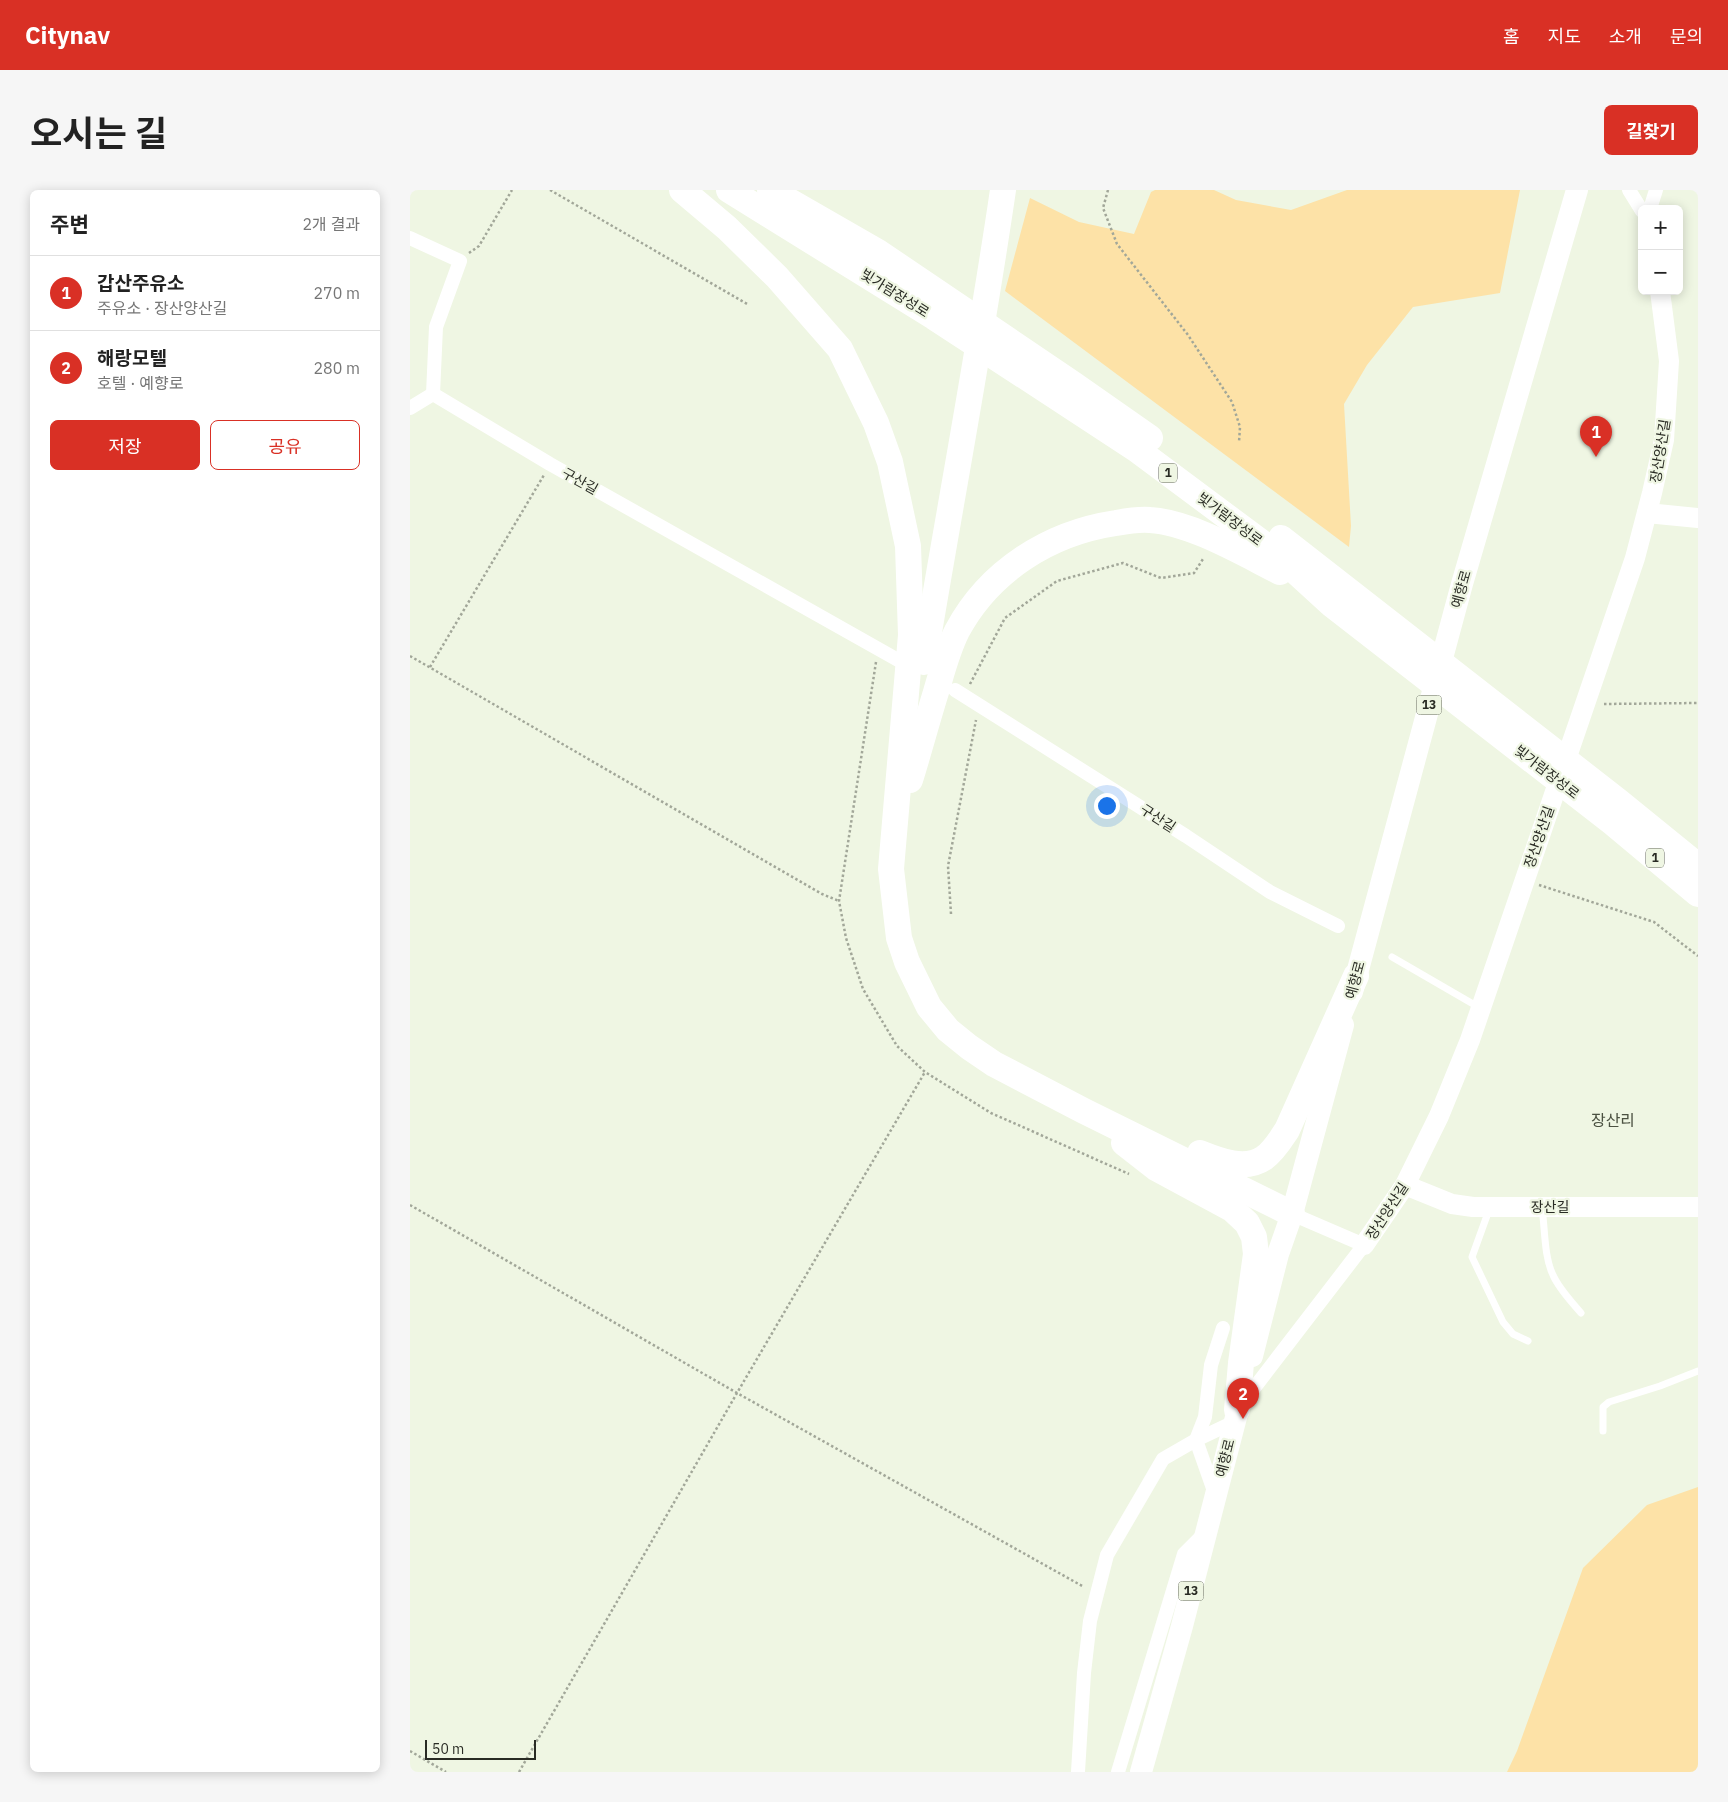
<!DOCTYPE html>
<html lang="ko">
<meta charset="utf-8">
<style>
body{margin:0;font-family:"IBM Plex Sans","Noto Sans KR",sans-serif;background:#f6f6f6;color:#222}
.controls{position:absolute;right:15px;top:15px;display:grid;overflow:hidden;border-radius:8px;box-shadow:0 2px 12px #0003}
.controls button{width:45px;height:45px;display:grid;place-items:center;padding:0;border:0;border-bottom:1px solid #e0e0e0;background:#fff;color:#222;font:25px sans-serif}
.scale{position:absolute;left:15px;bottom:12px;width:111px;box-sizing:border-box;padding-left:5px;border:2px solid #292b24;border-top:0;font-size:14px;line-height:18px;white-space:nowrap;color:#292b24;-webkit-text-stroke:4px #eff6e3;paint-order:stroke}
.you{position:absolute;left:696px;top:615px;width:18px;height:18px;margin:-12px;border:4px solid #fff;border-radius:50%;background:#1a73e8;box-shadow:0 0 0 8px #1a73e833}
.badge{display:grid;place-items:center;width:32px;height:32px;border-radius:50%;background:#d93025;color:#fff;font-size:16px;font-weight:700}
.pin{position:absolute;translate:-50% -41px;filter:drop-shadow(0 1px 2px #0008)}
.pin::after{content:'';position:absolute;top:26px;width:18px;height:15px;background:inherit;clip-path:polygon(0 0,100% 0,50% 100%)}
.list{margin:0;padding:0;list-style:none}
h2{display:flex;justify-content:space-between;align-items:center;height:65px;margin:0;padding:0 20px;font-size:21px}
h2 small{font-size:16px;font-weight:400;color:#767676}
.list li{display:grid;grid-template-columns:32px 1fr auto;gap:15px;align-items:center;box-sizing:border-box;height:75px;padding:0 20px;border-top:1px solid #e0e0e0}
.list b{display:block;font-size:19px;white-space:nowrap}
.list p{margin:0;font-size:16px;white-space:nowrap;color:#767676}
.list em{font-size:16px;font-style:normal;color:#767676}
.actions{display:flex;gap:10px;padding:15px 20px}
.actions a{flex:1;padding:11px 0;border:1px solid #d93025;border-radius:8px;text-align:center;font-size:18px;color:#d93025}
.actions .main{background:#d93025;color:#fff}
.map{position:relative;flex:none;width:1288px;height:1582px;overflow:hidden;border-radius:8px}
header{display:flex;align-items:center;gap:30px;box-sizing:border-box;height:70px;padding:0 25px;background:#d93025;color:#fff}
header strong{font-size:24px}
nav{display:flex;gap:28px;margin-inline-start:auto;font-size:18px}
.intro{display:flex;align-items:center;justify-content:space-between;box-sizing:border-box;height:120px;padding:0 30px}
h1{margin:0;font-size:35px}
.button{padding:12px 22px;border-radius:8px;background:#d93025;color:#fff;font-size:18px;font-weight:700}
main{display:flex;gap:30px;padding:0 30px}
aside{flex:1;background:#fff;border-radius:8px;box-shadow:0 2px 12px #0003}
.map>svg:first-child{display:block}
</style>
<header>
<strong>Citynav</strong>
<nav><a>홈</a><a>지도</a><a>소개</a><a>문의</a></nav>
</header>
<div class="intro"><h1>오시는 길</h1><a class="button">길찾기</a></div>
<main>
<aside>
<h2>주변<small>2개 결과</small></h2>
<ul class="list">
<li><span class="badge">1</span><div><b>갑산주유소</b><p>주유소 · 장산양산길</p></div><em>270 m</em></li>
<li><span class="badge">2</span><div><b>해랑모텔</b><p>호텔 · 예향로</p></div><em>280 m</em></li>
</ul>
<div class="actions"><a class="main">저장</a><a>공유</a></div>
</aside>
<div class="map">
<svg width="1288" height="1582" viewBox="0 0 1288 1582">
<rect width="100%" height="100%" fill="#eff6e3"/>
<g fill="#fde2a7">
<polygon points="745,0 804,0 826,10 881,20 937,0 1110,0 1090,103 1003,117 957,175 934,214 941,336 939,357 595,101 620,8 669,32 724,44 741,2"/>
<polygon points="1288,1297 1288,1582 1097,1582 1107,1561 1173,1378 1237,1315"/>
</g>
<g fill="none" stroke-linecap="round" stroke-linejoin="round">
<g stroke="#a2a799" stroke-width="2.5" stroke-dasharray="2.5 2.5" stroke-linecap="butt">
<polyline points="140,0 339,115"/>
<polyline points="698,0 693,18 707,54 778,145 822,212 830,237 829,252"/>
<polyline points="59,63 69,56 102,0"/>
<polyline points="0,466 412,704 429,711"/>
<polyline points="466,472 429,711 436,748 453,799 487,856 515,882 581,923 719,984"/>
<polyline points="20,477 134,285"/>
<polyline points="560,494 595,428 647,391 713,373 751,388 784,383 793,369"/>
<polyline points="1194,514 1288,513"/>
<polyline points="1129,695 1244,732 1288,766"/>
<polyline points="541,724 538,676 566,530"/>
<polyline points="0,1015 327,1203 674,1397"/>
<polyline points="0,1561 36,1582"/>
<polyline points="109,1582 327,1203 515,882"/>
</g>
<g stroke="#fff" stroke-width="7">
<polyline points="982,767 1070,818"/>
<path d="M1132,1018C1135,1038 1134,1067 1143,1085C1149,1099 1161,1111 1171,1123"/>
<polyline points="1079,1020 1062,1067 1093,1132 1103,1144 1118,1151"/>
<polyline points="1193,1241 1193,1217 1199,1212 1250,1196 1288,1181"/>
</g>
<g stroke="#fff" stroke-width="14">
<polyline points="1219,0 1232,21"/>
<polyline points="1240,19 1246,0"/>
<polyline points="0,48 50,71 26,137 23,204"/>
<polyline points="23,204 140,274 488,470"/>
<polyline points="0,218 23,204"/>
<polyline points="545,500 776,646 860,702 928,736"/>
<polyline points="831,1215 954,1055 882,1024"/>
<polyline points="805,1304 786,1250 824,1232"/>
<polyline points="668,1582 674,1483 680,1431 697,1365 753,1269 786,1250 795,1227 801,1175 813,1138"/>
<polyline points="708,1582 774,1364 793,1345"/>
</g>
<g stroke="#fff" stroke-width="20">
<polyline points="1237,323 1288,328"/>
<polyline points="995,995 1042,1014 1063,1017 1288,1017"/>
<polyline points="954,1055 995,995 1029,926 1060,850 1225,368 1242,303 1254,250 1259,171 1250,101"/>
</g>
<g stroke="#fff" stroke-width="22">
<polyline points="942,802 1052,394 1167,0"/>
<polyline points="842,1166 868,1064 882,1024 933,835"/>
<polyline points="731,1582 772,1436 832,1204"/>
</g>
<g stroke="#fff" stroke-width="26">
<polyline points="272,0 317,38 367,87 430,159 466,233 480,272 498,356 501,445 481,679 489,748 497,772 519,817 538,840 559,857 584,874 674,921 882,1024"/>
<polyline points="319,0 524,127 726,259 863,361 921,414 1203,633 1288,704"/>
<polyline points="360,0 468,62 663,194 740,248"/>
<polyline points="871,348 1208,611 1288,676"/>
<path d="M514,472C540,315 570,158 593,0"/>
<path d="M500,590C509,561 517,531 526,502C532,482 537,461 547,441C579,381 639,343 706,333C717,331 730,329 740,330C780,332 834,364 870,382"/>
<polyline points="714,953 746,978 822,1019 837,1033 844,1047 846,1064 831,1173 827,1220"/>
<path d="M790,963C810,971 835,981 854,968C864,961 871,949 877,940L946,786"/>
</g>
</g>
<g text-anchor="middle" stroke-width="4.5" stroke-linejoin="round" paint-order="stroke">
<g fill="#eff6e3" stroke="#64685d" stroke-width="1">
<rect x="749" y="273.5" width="18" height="19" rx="4"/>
<rect x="1006.5" y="505.5" width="25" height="19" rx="4"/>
<rect x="1236" y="658.5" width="18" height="19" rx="4"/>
<rect x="768.5" y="1391.5" width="25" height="19" rx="4"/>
</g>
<g font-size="12" font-weight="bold" fill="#292b24">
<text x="758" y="287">1</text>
<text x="1019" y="519">13</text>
<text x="1245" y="672">1</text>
<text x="781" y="1405">13</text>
</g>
<g font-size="14" fill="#292b24" stroke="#eff6e3">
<text transform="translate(485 103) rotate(32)" y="5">빛가람장성로</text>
<text transform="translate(1250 261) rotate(-81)" y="5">장산양산길</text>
<text transform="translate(170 291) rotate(29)" y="5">구산길</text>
<text transform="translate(820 329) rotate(37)" y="5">빛가람장성로</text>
<text transform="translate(1051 399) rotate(-74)" y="5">예향로</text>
<text transform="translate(1137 582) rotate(38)" y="5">빛가람장성로</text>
<text transform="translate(748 628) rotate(33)" y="5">구산길</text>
<text transform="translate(1129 647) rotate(-71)" y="5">장산양산길</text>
<text transform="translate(945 790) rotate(-75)" y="5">예향로</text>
<text x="1140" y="1022">장산길</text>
<text transform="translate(977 1021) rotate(-57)" y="5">장산양산길</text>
<text transform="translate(815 1268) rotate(-76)" y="5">예향로</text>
</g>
<g font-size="16" fill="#4b5141" stroke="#eff6e3">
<text x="1203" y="936">장산리</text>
</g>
</g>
</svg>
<div class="controls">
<button>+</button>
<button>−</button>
</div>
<div class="scale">50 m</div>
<div class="you"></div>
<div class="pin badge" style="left:1186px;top:267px">1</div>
<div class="pin badge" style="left:833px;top:1229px">2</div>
</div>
</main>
